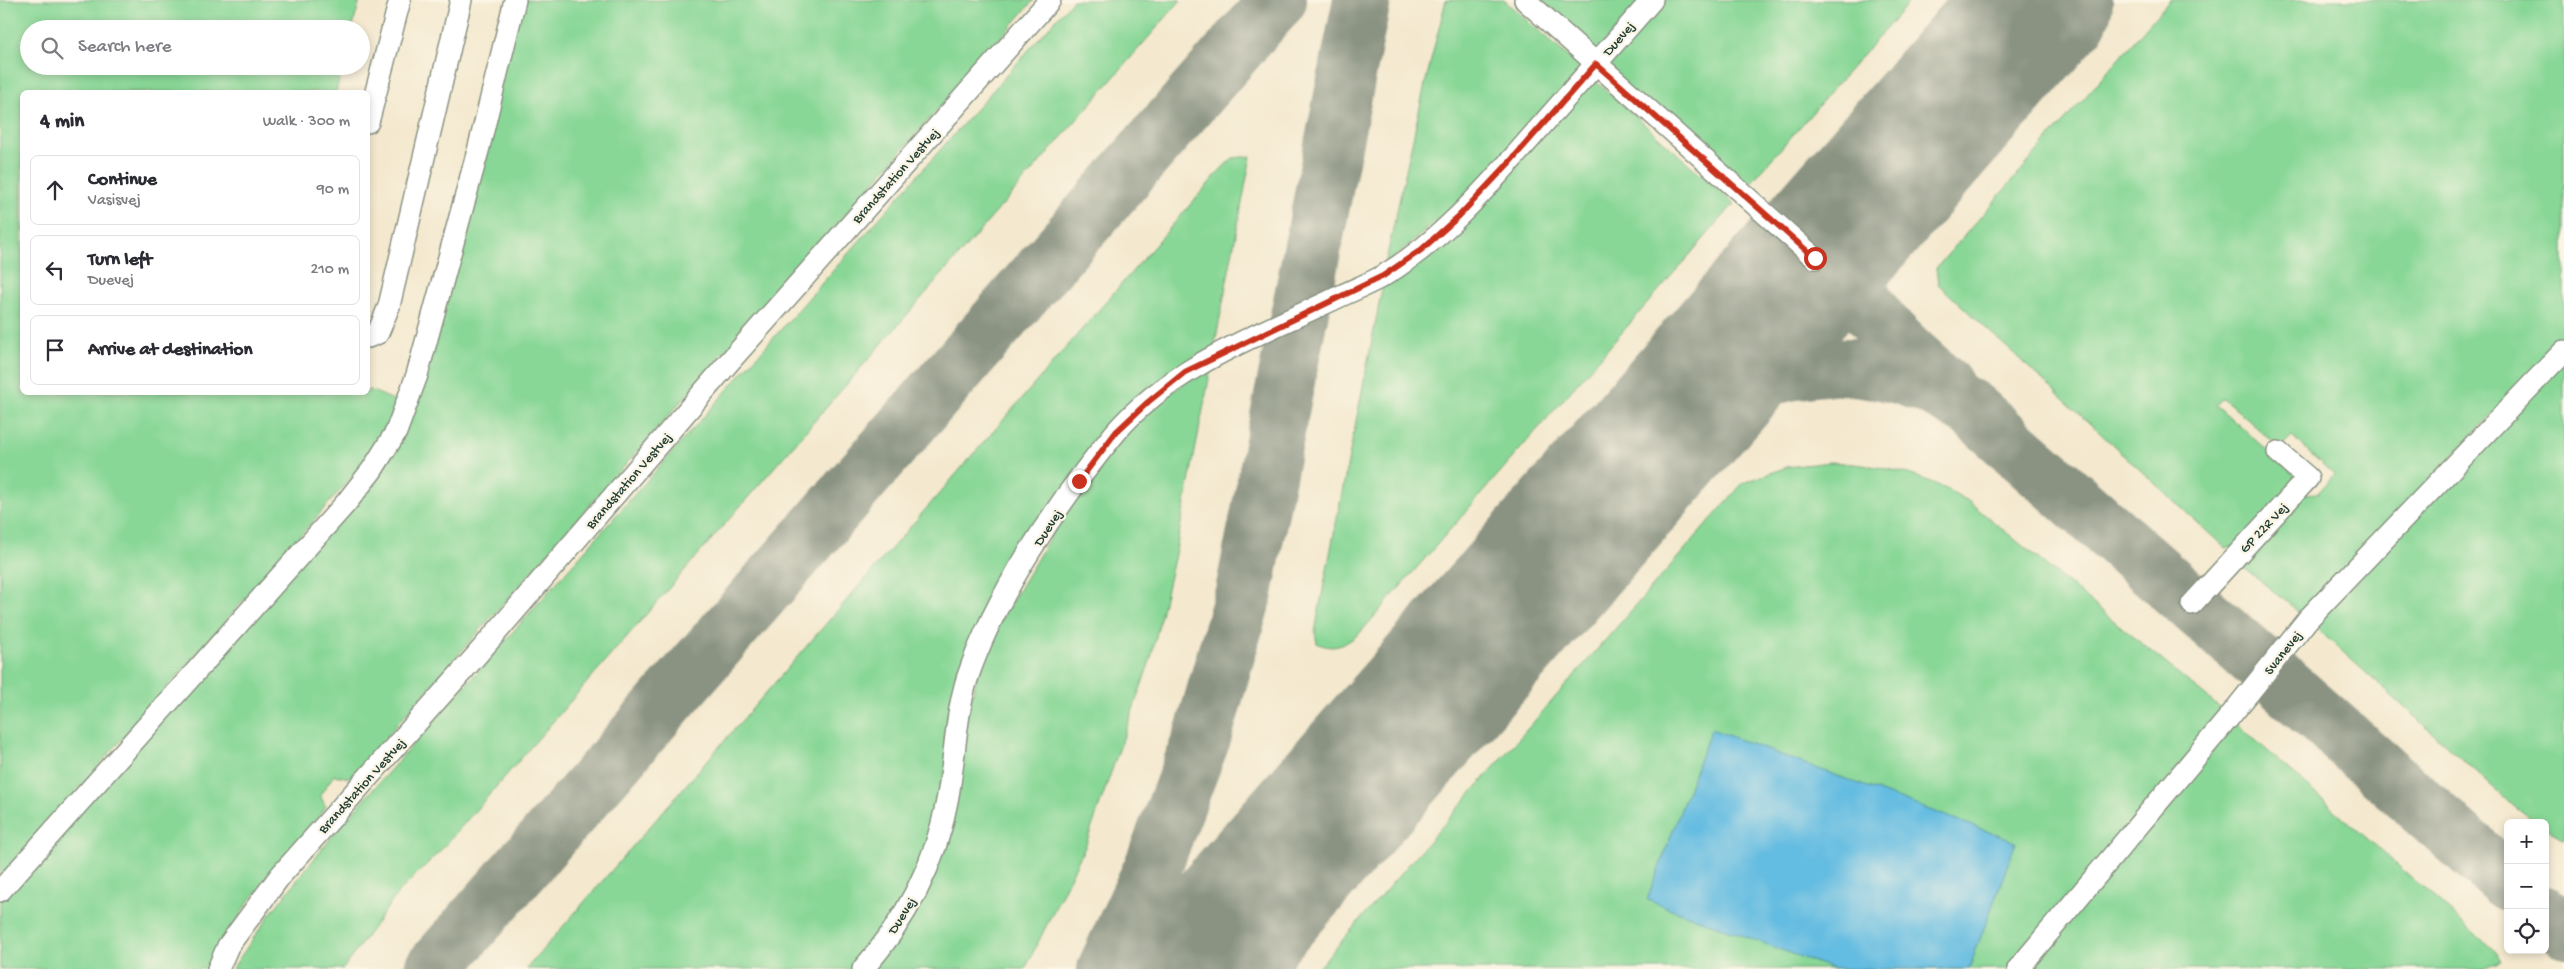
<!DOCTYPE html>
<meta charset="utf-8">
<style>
body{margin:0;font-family:"Gochi Hand",sans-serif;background:#f2f2f3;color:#2b2b33}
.controls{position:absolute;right:15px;bottom:15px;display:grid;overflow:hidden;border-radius:8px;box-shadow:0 2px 8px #0003}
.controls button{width:45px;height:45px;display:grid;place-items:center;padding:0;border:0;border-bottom:1px solid #e1e1e2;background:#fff;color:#2b2b33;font:25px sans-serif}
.stop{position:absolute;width:15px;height:15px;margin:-11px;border:4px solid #c8321e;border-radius:50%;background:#fff}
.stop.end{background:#c8321e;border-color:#fff;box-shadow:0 1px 5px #0008}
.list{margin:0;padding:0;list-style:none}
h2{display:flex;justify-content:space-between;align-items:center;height:65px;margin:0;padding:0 20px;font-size:21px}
h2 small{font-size:16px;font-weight:400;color:#7c7c81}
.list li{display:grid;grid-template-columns:32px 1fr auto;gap:15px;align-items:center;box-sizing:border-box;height:70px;margin:0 10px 10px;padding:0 10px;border:1px solid #e1e1e2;border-radius:8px}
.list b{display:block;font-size:19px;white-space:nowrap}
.list p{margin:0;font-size:16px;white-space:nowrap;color:#7c7c81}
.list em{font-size:16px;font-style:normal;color:#7c7c81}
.icon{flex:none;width:28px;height:28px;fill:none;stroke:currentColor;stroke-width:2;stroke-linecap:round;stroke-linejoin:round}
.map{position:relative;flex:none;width:2564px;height:969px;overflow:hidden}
.search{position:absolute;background:#fff;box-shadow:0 2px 8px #0003;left:20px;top:20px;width:350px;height:55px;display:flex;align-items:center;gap:12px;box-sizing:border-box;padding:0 18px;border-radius:28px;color:#7c7c81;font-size:19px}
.panel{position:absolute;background:#fff;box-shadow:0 2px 8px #0003;left:20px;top:90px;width:350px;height:305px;border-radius:8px}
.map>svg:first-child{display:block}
</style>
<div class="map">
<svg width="2564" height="969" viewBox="0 0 2564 969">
<rect width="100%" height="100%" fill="#fcf5e5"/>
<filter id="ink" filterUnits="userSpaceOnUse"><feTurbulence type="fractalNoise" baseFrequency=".02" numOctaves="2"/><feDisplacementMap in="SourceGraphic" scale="10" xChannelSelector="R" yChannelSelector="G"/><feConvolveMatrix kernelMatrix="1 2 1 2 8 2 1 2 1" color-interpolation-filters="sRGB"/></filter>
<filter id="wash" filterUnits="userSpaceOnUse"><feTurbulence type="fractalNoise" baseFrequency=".0096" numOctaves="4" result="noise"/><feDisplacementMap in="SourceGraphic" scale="20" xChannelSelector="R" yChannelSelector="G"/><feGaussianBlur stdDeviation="1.12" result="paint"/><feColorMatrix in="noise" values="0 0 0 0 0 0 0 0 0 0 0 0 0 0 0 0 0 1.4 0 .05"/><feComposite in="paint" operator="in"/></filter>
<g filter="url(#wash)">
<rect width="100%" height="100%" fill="#f4e9cf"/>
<g fill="#88d796" stroke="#548a65">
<polygon points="0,0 360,0 352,29 29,29 29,66 343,66 336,92 22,92 22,392 368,392 368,389 398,402 378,447 0,878"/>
<polygon points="520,0 1034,0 350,778 334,775 320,795 326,807 246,905 207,969 0,969 0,901 365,484 383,467"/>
<polygon points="1073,0 1181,0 442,849 398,893 343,969 232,969 270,914 338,829"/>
<polygon points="1446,0 1504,0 1582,69 1473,190 1385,265 1425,84"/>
<polygon points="1520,0 1641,0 1588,61"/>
<polygon points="1663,0 1911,0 1741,194 1602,71"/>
<polygon points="2170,0 2564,0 2564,338 2302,614 2243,567 2247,552 2300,494 2318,493 2334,475 2292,436 2280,448 2223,398 2216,405 2295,475 2294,485 2236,546 2225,548 1938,284 1936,268"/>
<path d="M1592,78L1734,204L1360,633C1346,644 1335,652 1317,643L1315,633L1318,615L1383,284Z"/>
<polygon points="1251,156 1214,349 1193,358 1006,576 950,751 921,870 856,969 526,969 1223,167 1233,158"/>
<polygon points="2564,361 2564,839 2545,828 2545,823 2537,823 2516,808 2314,626"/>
<polygon points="1212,363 1176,550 1151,658 1085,847 1025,969 871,969 927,885 983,650 1080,487 1145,412"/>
<path d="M1830,462C1886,466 1919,472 1968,501L2225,712L2008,969H1317L1743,483L1787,467Z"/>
<polygon points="2236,723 2496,952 2501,961 2479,969 2029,969"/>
</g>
<polygon fill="#63bce1" stroke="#417c8a" points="1711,729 2016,842 1969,969 1833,969 1647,900"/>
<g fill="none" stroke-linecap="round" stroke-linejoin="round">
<g stroke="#8a9382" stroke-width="58">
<path d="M1865,201C1861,210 1856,220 1853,230C1836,299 1901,345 1945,386"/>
<path d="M1662,433C1740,376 1826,347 1920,382C1938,389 1955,400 1971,409L2508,882"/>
<polyline points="2545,915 2564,929"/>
<polyline points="433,969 1278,0"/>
<polyline points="1106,969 1152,869 1203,735 1244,592 1362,0"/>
</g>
<polyline stroke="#8a9382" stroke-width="144" points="1193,969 2041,0"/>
</g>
</g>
<g filter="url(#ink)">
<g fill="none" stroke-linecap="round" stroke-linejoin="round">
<defs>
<g id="minor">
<polyline points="1525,0 1815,258"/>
<polyline points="368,122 400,0"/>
<polyline points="368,337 378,333 389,306 461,0"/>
<polyline points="2192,604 2308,478 2278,452"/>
<polyline points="0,891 346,503 372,470 396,432 417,375 479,147 515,0"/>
<polyline points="218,969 228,946 280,876 475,657 730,361 1050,0"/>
<path d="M863,969C905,922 936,863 947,801C955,761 955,718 967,679C995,595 1058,502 1115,433C1170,368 1255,336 1330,301C1348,292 1367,285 1383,276C1443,240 1490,184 1535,133C1574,89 1613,44 1652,0"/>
<polyline points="2018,969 2231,715 2308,619 2564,351"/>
</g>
</defs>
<use href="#minor" stroke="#8a9382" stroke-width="24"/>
<use href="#minor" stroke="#fff" stroke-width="21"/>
</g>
</g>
<g fill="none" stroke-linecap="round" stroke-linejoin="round" filter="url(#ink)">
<polyline stroke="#c8321e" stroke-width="6" points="1079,481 1116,432 1148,402 1185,372 1383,276 1421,250 1459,216 1508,164 1596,64 1815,258"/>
</g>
<g text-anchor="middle" stroke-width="4.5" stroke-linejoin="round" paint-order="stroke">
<g font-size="14" fill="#1f3d34" stroke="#fcf5e5">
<text transform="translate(1618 38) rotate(-49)" y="5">Duevej</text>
<text transform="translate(895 175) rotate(-48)" y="5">Brandstation Vestvej</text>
<text transform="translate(628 480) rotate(-49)" y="5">Brandstation Vestvej</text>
<text transform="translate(1047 527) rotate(-57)" y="5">Duevej</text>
<text transform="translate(2263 527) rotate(-47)" y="5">GP 22R Vej</text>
<text transform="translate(2282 652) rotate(-52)" y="5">Svanevej</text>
<text transform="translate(361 785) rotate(-48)" y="5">Brandstation Vestvej</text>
<text transform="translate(901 915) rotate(-58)" y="5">Duevej</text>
</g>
</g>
</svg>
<div class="controls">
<button>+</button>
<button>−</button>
<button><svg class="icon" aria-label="locate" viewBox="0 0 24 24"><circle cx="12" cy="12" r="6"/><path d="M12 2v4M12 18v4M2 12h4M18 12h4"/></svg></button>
</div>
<div class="stop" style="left:1815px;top:258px"></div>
<div class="stop end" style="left:1079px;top:481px"></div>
<div class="search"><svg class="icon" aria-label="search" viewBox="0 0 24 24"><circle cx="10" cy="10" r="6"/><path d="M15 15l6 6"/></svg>Search here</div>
<section class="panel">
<h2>4 min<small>Walk · 300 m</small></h2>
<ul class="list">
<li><svg class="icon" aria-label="ahead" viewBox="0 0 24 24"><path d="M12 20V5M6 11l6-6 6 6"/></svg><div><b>Continue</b><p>Vasisvej</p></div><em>90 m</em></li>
<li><svg class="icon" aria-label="left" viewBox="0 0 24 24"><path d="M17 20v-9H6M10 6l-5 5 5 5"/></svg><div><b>Turn left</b><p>Duevej</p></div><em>210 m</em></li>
<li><svg class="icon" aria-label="arrive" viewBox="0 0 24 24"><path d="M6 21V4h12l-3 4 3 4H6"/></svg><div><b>Arrive at destination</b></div></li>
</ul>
</section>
</div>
